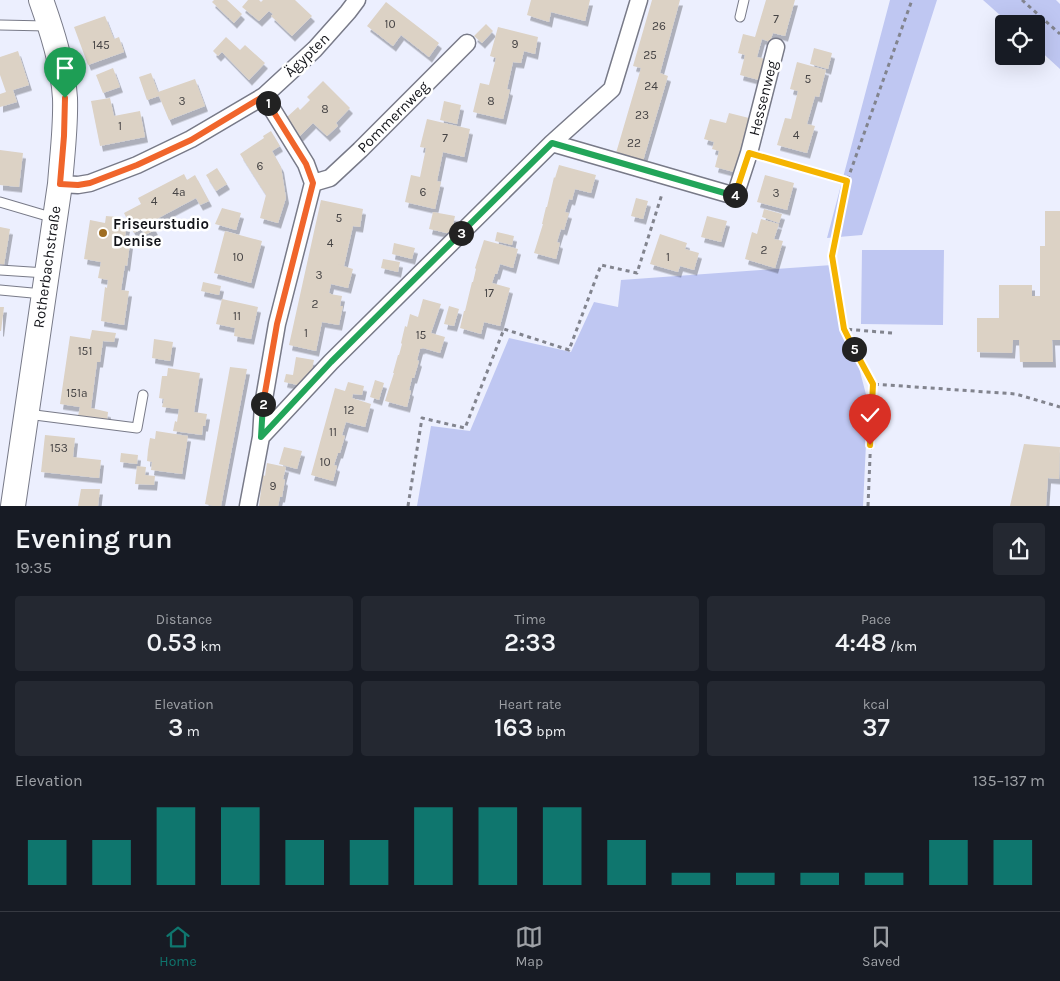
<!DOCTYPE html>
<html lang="en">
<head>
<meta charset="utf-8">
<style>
  :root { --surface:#171b24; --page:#242831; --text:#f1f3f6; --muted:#9ea1a6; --line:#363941; --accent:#0f766e }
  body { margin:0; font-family:Karla,sans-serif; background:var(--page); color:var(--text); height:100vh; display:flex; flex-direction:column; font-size:19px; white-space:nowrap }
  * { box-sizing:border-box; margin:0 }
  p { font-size:16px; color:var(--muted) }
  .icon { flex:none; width:28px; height:28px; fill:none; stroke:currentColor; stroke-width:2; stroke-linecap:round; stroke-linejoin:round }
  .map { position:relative; height:506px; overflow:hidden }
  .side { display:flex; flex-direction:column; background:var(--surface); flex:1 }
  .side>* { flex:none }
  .tools { position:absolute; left:995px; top:15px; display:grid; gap:10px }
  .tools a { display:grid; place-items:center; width:50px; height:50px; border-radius:5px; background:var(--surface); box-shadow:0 5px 20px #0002; font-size:25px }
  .pin { position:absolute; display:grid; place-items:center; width:42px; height:42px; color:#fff; margin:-51px -21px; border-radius:50% 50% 50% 0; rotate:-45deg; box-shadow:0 0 5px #0007 }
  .pin .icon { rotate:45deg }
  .km { position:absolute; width:25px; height:25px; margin:-12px; border-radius:50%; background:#222; color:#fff; font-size:14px; line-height:25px; text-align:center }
  .round { display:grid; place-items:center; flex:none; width:52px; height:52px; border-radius:5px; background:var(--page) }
  .overview { display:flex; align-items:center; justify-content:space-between; height:85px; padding:0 15px }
  h1 { font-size:28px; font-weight:600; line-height:38px }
  .stats { display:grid; grid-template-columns:repeat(3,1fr); gap:8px; height:85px; padding:5px 15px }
  .stats div { display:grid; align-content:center; border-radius:5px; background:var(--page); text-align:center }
  .stats b { font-size:25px; font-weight:600 }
  .stats small { font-size:14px; font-weight:400 }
  .stats p { font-size:14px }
  .chart { height:140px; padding:10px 15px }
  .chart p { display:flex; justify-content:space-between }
  .chart svg { width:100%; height:90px; margin-top:5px; stroke:var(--accent); stroke-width:6 }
  .tabs { display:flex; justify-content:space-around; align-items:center; height:70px; border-top:1px solid var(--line); background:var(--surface); font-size:14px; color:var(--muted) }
  .tabs a { display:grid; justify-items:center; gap:2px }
  .tabs .active { color:var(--accent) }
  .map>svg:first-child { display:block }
</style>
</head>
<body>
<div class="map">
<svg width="1060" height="506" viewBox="0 0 1060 506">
  <defs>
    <filter id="shadow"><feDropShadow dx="3" dy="5.5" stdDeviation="0" flood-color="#0004"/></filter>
  </defs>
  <rect width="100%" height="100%" fill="#eceffe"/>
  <!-- green -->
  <path fill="#bfc7f2" d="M890,0H937L862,235L827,238Z
    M983,0H1056L1060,4V69L1036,47V24H1010Z
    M862,250H944L943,325L861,324Z
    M832,265L868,402L863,506H417L431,426L470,431L509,338L571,352L594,302L618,307L621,280Z"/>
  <!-- building -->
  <path fill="#dcd2c5" filter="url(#shadow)" d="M214,0H227L242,14L234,23L212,2Z
    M248,0H259L261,2L263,0H295L312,16L292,36L271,16L273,14L269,11L259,21L242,7Z
    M531,0H590L585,21L551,12L549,22L527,15Z
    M652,0H680L660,73L668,76L643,161L616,153L641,68L633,66Z
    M766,0H795L785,36L773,33L770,42L762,39L757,57L765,59L759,80L740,75L745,55L738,53L743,34L755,37Z
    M386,2L439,43L429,57L401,35L393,46L367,26Z
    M105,16L114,39L119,37L124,52L88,65L74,27Z
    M486,24L493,31L482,43L474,36Z
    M498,27L538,37L535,54L524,51L521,63L513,62L507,89L510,90L503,119L473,112L480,83L489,85L496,58L490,56Z
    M226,37L240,50L245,45L265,63L249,80L222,52L218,56L213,51Z
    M814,48L832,53L828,69L810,64Z
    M18,51L29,85L13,90L17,102L0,107V94L6,92L0,75V57Z
    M797,62L826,70L819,97L815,96L807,124L815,126L807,153L777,145L785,118L791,119L798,91L790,89Z
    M113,68L120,87L103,93L96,75Z
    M151,73L158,92L195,79L205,106L169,120L159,96L147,100L139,77Z
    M323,81L350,108L336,123L338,126L327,136L313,123L299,137L287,117L298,107L300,110L310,100L307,97Z
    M110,98L114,116L140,111L145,137L100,146L91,101Z
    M444,101L461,105L457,124L440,120Z
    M729,113L749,118L734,172L715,167L719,151L712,149L714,142L704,139L710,119L726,123Z
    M427,119L470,129L464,157L443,152L437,181L441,182L435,209L405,202L411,175L420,177L426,148L420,147Z
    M271,131L280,146L272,151L281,167L286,198L278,223L260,218L266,195L240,154L264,138L263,136Z
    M0,150L23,153L19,187L0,185Z
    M559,165L596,175L591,193L575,189L572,200L569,199L565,212L569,213L564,230L561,229L557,242L560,243L556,259L534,253L543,224H542L546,207H547L554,177L555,178Z
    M217,168L227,184L216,191L206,175Z
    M184,174L187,180L195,175L209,201L200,205L196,198L151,222L155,230L145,235L142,229L134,233L124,213L141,204L138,198Z
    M765,175L794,183L787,210L757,202Z
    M636,198L648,201L643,219L631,216Z
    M321,200L363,209L360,227L353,226L344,266L337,264L353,269L348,288L331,284L329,293H331L330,294L342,296L340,306H343L339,325L322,322L316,351L289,345Z
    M222,208L241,213L236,230L215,224Z
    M764,209L782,214L779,223L762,217Z
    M1045,211H1060V340H1052L1053,362H1020L1019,340H1013L1012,353L977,352V318H999V285H1032V296H1040V246H1045Z
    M433,212L455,216L451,234L429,229Z
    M106,216L118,217L117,224L127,226L124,242L130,243L127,266L125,265L121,290L129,291L124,325L101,321L105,287L107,288L108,280L98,278L101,262L84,259L90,220L105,223Z
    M707,216L727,221L721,242L701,237Z
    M761,219L779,224L774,239L783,241L775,268L745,259L752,232L757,234Z
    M0,227L10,229L4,265L0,264Z
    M225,231L262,241L251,283L214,273Z
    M497,232L514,236L512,245L495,241Z
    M660,234L687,243L685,249L699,253L694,270L680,266L678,272L650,264Z
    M484,240L518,249L513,268L500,264L497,274H495L492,283L510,288L500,326L484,322L481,334L460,328L464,311H465L472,282H473L476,269L475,268Z
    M394,243L415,248L412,259L392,254Z
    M383,259L400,262L398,272L381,268Z
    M203,282L221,286L219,295L201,291Z
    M222,299L258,307L251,339L234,336L235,328L216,324Z
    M423,299L441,304L431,333L445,337L440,353L423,348L420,349L417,360L419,361L414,378H412L409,390L411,391L407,407L385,401L394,373H393L398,355H399L402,344L401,343L405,326L407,327L410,314L418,317Z
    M449,306L459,309L454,326L444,324Z
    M0,307H4L1,331H0Z
    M92,330L116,333L114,342L103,341L100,362H97L91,408L108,412L107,421L78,416L80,407L60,404L70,336L90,339Z
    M154,339L173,342L170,361L152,358Z
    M296,357L314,360L310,379L303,378L302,386L284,382L286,374L293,375Z
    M230,367L247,369L221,506H213L205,504Z
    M168,368L200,373L194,412L207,414L205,426H203L202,435L173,431L175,421L177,422L179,409L162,407L164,399L159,398L162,376H167Z
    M375,380L384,383L379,400L370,397Z
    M348,382L364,386L362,395L353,394L352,398L371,404L365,427L346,422L342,435L345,436L340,453H338L334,465L337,466L333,481L311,475L335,388L345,391Z
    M156,431L188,436L182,474L151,470L152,462L147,461L148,450L150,438L155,439Z
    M45,435L75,438L73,457L101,460L99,478L41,472Z
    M1024,444L1060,447L1059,479L1048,478L1046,506H1010Z
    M284,447L302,451L297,469L279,464Z
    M121,453L138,455L137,464L120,462Z
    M267,463L286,467L283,479L285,480L282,497H280L278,506H259L263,475L265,476Z
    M137,466L146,467L145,475L155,476L154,485L135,484Z
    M81,489H100L98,506H78Z"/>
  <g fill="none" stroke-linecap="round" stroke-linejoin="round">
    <defs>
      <path id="lane" d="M740,17L744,0
        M0,25L47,26
        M0,202L54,218
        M0,270L46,273
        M0,290L43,294
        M27,414L137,428L143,395"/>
      <path id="street" d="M552,143L735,196L749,153L776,47
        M313,183L330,178L360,150L467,43
        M60,184L78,185L90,183L137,165L191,139L264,96L315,49L348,12L357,0
        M261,437L331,362L552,143L612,89L639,0
        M248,506L261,437L263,405L277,324L313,183L306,164L264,96"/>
      <path id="secondary" d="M13,506L60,184C62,156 66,127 65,98C63,65 52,31 41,0"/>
    </defs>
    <!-- lane casing -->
    <use href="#lane" stroke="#787a88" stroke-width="11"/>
    <!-- street casing -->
    <use href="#street" stroke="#787a88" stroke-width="19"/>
    <!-- secondary casing -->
    <use href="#secondary" stroke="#787a88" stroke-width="26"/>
    <!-- path -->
    <path stroke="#82848e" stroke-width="3" stroke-dasharray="4 4" stroke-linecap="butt" d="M1022,0L1060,34
      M766,158L847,181
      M844,329L873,384L1016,394L1060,407
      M892,333L844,329L832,256L847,181L912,0
      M408,506L422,418L465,428L504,329L569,350L601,265L637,273L662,194
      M868,506L873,384"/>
    <!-- lane -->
    <use href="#lane" stroke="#fff" stroke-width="9"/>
    <!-- street -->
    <use href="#street" stroke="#fff" stroke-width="16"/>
    <!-- secondary -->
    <use href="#secondary" stroke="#fff" stroke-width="24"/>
  </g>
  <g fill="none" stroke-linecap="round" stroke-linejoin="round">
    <defs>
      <path id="split-1" d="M65,98L64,136L60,184L78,185L90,183L137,165L191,140L264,96L268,103"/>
      <path id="split-2" d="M263,404L277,324L313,183L306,164L268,103"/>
      <path id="split-3" d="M263,404L261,437L331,362L461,233"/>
      <path id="split-4" d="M461,233L552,143L735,196V195"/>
      <path id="split-5" d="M735,195L749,153L847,181L832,256L844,329L854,349"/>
      <path id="split-6" d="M854,349L873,384L870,445"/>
    </defs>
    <!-- split-1 casing -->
    <use href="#split-1" stroke="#fff" stroke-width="10"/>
    <!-- split-2 casing -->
    <use href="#split-2" stroke="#fff" stroke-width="10"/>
    <!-- split-3 casing -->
    <use href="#split-3" stroke="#fff" stroke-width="10"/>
    <!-- split-4 casing -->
    <use href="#split-4" stroke="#fff" stroke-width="10"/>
    <!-- split-5 casing -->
    <use href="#split-5" stroke="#fff" stroke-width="10"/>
    <!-- split-6 casing -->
    <use href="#split-6" stroke="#fff" stroke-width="10"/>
    <!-- split-1 -->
    <use href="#split-1" stroke="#f0652b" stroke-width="6"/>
    <!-- split-2 -->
    <use href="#split-2" stroke="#f0652b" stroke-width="6"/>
    <!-- split-3 -->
    <use href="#split-3" stroke="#22a559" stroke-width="6"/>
    <!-- split-4 -->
    <use href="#split-4" stroke="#22a559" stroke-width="6"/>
    <!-- split-5 -->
    <use href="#split-5" stroke="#f5b400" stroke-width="6"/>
    <!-- split-6 -->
    <use href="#split-6" stroke="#f5b400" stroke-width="6"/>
  </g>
  <!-- markers -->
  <circle fill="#9f6d22" stroke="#fff" stroke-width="2" cx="103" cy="233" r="5"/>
  <g text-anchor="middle" stroke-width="5" stroke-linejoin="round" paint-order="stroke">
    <!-- number labels -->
    <g font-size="12" fill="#464445">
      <text x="776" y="23">7</text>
      <text x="390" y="28">10</text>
      <text x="659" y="30">26</text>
      <text x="515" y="48">9</text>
      <text x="101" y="49">145</text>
      <text x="650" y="59">25</text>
      <text x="808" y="83">5</text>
      <text x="651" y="90">24</text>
      <text x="182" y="105">3</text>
      <text x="491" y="105">8</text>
      <text x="325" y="113">8</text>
      <text x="642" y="119">23</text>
      <text x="120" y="130">1</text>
      <text x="796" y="139">4</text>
      <text x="445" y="142">7</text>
      <text x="634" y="147">22</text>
      <text x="260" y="170">6</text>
      <text x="179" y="196">4a</text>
      <text x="423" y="196">6</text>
      <text x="776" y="197">3</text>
      <text x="154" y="205">4</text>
      <text x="339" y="222">5</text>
      <text x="330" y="247">4</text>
      <text x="764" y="254">2</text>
      <text x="238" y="261">10</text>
      <text x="668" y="261">1</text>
      <text x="319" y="279">3</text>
      <text x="489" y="297">17</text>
      <text x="315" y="308">2</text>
      <text x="237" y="320">11</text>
      <text x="306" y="337">1</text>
      <text x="421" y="339">15</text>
      <text x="85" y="355">151</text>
      <text x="77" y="397">151a</text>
      <text x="349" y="414">12</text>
      <text x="333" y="436">11</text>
      <text x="59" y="452">153</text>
      <text x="325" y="466">10</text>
      <text x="273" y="490">9</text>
    </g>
    <!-- street labels -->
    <g font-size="15" fill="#14151a" stroke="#fff">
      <text transform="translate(307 55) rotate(-44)" y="5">Ägypten</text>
      <text transform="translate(763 98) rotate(-76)" y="5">Hessenweg</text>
      <text transform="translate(393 117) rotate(-45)" y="5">Pommernweg</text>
      <text transform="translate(47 267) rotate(-82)" y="5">Rotherbachstraße</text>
    </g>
    <!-- poi labels -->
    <g font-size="15" font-weight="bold" fill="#14151a" stroke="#fff" text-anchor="start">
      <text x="113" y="229">Friseurstudio<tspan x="113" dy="17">Denise</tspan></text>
    </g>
  </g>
</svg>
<div class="tools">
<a><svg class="icon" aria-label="locate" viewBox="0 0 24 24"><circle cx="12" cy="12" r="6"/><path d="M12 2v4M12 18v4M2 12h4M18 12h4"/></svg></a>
</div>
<div class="pin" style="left:65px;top:98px;background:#1e9e55"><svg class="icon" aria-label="arrive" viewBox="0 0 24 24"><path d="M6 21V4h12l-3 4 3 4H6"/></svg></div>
<div class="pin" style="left:870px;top:445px;background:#d93025"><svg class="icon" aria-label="check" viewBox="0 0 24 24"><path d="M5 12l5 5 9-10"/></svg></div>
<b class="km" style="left:268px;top:103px">1</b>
<b class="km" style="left:263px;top:404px">2</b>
<b class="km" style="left:461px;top:233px">3</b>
<b class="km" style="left:735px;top:195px">4</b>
<b class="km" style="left:854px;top:349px">5</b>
</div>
<section class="side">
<div class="overview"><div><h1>Evening run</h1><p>19:35</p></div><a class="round"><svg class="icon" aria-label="share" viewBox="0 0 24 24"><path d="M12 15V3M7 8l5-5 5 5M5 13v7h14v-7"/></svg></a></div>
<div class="stats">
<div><p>Distance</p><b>0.53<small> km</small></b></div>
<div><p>Time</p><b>2:33</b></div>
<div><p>Pace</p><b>4:48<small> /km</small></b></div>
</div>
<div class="stats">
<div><p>Elevation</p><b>3<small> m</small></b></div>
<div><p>Heart rate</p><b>163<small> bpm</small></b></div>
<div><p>kcal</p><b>37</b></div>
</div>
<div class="chart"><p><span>Elevation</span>135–137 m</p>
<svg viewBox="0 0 160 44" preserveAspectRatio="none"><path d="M5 44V22M15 44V22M25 44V6M35 44V6M45 44V22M55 44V22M65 44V6M75 44V6M85 44V6M95 44V22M105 44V38M115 44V38M125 44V38M135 44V38M145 44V22M155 44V22"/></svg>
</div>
</section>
<nav class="tabs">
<a class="active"><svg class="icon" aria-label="home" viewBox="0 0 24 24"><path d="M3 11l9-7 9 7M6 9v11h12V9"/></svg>Home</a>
<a><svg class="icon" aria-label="map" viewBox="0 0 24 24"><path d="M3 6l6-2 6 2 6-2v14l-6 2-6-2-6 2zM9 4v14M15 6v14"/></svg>Map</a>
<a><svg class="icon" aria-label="saved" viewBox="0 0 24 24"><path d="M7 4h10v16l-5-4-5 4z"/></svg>Saved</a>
</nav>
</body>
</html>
